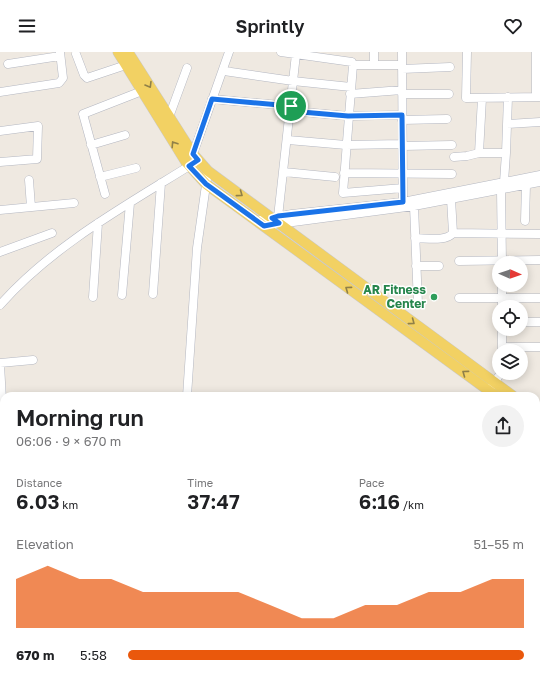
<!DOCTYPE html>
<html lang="en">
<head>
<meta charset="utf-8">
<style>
  :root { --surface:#fff; --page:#f2f2f2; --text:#202124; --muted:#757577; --accent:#ea580c }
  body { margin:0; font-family:"Golos Text",sans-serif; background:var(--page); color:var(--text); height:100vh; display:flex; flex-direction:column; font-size:15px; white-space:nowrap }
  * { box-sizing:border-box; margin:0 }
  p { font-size:13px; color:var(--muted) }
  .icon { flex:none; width:22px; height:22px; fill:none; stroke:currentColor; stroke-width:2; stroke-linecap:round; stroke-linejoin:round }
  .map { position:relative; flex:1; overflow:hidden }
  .side { position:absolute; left:0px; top:340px; width:540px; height:286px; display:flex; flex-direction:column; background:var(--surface); border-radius:12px 12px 0 0; box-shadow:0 2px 10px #0003 }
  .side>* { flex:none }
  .needle { width:26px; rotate:92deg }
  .controls { position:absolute; left:492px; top:204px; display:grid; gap:8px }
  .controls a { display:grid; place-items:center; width:36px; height:36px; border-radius:50%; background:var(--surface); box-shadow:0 2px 10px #0003; font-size:20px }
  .pin { position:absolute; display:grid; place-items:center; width:34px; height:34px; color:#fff; margin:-17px; border:2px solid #fff; border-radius:50%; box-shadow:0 1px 4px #0007 }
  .round { display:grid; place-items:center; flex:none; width:42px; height:42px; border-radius:21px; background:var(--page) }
  .overview { display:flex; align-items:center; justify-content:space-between; height:68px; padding:0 16px }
  h1 { font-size:22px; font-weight:600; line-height:30px }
  .figures { display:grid; grid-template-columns:repeat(3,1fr); gap:6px; height:68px; padding:4px 16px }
  .figures div { display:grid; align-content:center }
  .figures b { font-size:20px; font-weight:600 }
  .figures small { font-size:11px; font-weight:400 }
  .figures p { font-size:11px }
  .chart { height:112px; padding:8px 16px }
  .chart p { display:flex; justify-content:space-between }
  .chart svg { width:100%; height:72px; margin-top:4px; fill:var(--accent); opacity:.7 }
  ul { padding:0 16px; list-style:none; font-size:13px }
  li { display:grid; grid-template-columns:64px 48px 1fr; align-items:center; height:30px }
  li i { height:10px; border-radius:5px; background:var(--accent) }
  header { display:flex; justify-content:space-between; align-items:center; height:52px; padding:0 16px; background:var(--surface); font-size:18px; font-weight:600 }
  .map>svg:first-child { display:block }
</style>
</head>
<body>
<header><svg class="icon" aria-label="menu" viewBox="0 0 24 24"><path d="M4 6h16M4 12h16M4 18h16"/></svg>Sprintly<svg class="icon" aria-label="heart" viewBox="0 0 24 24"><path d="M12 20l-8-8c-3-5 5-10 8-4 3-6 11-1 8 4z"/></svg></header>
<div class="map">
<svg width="540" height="626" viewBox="0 0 540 626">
  <rect width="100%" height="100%" fill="#efe9e1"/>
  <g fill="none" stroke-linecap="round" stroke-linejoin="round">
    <defs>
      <path id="minor" d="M281,0L352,10L353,13L343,141L403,136
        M374,0V13
        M402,0L403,150
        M467,0L466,46L540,45
        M536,0V44
        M76,2L84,23L87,26L126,13
        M8,12L60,4
        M353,13H402
        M402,17L450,15
        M224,19L293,29L351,35
        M0,40L59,31L63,26L60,0
        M350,42L402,38
        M402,42H449
        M482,46L479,101H506L504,130
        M212,47L291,54
        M291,59L348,64L402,63
        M169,65L187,16
        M402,68L447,67
        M507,72L540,70
        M0,79L38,74L37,107L0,110
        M288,88L346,93L402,92
        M91,93L125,83
        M403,94L452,93
        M506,101L508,45
        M193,102L229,0
        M454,105L467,104L479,101
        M284,120L335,125
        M344,121L452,122
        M100,125L136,116
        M29,128L31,155
        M501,138L502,211
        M105,142L83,62L142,39
        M451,147L453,181L540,182
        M414,154L418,252
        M0,158L74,151
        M278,165L296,2
        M256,169L292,162L403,150L540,123
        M525,169L526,133
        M263,174L414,154L540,130
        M415,186C426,186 446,190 453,181
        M0,200L52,181
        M459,209L540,208
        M416,214H439
        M153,242L161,131
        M122,243L130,151
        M93,245L98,171
        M459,246H540
        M0,253C53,193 127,153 194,111
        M502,255V233
        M521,270H540
        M502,277V298
        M502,295H540
        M0,311L33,308
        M0,313L4,382
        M491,335L501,321
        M187,344L197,196L208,119
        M0,409H4
        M0,434L4,432
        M0,464L4,463
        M0,488H4
        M36,625L40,626
        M78,626L79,622
        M114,626L115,622
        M162,626L163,622"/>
      <path id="major" d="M118,0L186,110L206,132L496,344
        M128,0L193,102L208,119L513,344
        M536,360L540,363
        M536,372L540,375"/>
    </defs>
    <!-- minor casing -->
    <use href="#minor" stroke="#b4b7c1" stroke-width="9"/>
    <!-- major casing -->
    <use href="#major" stroke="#c9c9c9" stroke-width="11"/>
    <!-- minor -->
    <use href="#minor" stroke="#fff" stroke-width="8"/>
    <!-- major -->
    <use href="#major" stroke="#f2d163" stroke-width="10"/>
  </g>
  <!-- one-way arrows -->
  <defs><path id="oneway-chevron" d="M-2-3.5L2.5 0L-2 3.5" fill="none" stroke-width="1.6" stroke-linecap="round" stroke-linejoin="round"/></defs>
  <g stroke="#908048">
    <use href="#oneway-chevron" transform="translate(149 33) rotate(59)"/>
    <use href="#oneway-chevron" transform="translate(174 92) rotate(-123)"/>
    <use href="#oneway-chevron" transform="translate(240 142) rotate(36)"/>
    <use href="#oneway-chevron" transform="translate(348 237) rotate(-144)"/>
    <use href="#oneway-chevron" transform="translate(412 270) rotate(37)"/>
    <use href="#oneway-chevron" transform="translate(465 321) rotate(-144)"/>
  </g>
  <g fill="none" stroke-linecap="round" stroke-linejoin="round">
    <defs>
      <path id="route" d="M212,47L291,54L290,59L348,64L402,63L403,150L278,164L272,166L279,171L264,174L206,132L189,114L198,108L193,102Z"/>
    </defs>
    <!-- route casing -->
    <use href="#route" stroke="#fff" stroke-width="8"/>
    <!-- route -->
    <use href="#route" stroke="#1a73e8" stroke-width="5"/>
  </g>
  <!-- markers -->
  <circle fill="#2e9e5b" stroke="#fff" stroke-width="1.5" cx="434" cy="245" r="4"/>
  <g text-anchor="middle" stroke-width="3" stroke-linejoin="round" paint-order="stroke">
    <!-- leisure labels -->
    <g font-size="12" font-weight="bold" fill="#27864d" stroke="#fff" text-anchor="end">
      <text x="426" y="242">AR Fitness<tspan x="426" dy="14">Center</tspan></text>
    </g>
  </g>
</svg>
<div class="controls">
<a><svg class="needle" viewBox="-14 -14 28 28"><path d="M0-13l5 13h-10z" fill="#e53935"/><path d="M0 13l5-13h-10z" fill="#757577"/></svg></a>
<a><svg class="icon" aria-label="locate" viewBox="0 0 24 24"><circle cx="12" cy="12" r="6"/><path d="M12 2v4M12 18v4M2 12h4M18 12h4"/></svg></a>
<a><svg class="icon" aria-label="layers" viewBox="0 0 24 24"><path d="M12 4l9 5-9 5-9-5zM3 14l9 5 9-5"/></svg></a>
</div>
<div class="pin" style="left:291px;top:54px;background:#1e9e55"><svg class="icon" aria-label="arrive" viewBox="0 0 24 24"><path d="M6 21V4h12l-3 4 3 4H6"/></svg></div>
<section class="side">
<div class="overview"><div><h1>Morning run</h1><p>06:06 · 9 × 670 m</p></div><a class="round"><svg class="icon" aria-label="share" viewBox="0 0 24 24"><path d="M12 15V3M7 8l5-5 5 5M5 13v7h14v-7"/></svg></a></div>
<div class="figures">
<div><p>Distance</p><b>6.03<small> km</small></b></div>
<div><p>Time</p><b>37:47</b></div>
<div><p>Pace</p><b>6:16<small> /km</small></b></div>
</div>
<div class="chart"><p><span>Elevation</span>51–55 m</p>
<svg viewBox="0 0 160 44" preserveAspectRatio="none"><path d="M0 44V14L10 6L20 14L30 14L40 22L50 22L60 22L70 22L80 30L90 38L100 38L110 30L120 30L130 22L140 22L150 14L160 14V44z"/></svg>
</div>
<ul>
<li><b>670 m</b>5:58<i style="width:100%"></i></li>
</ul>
</section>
</div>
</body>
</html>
